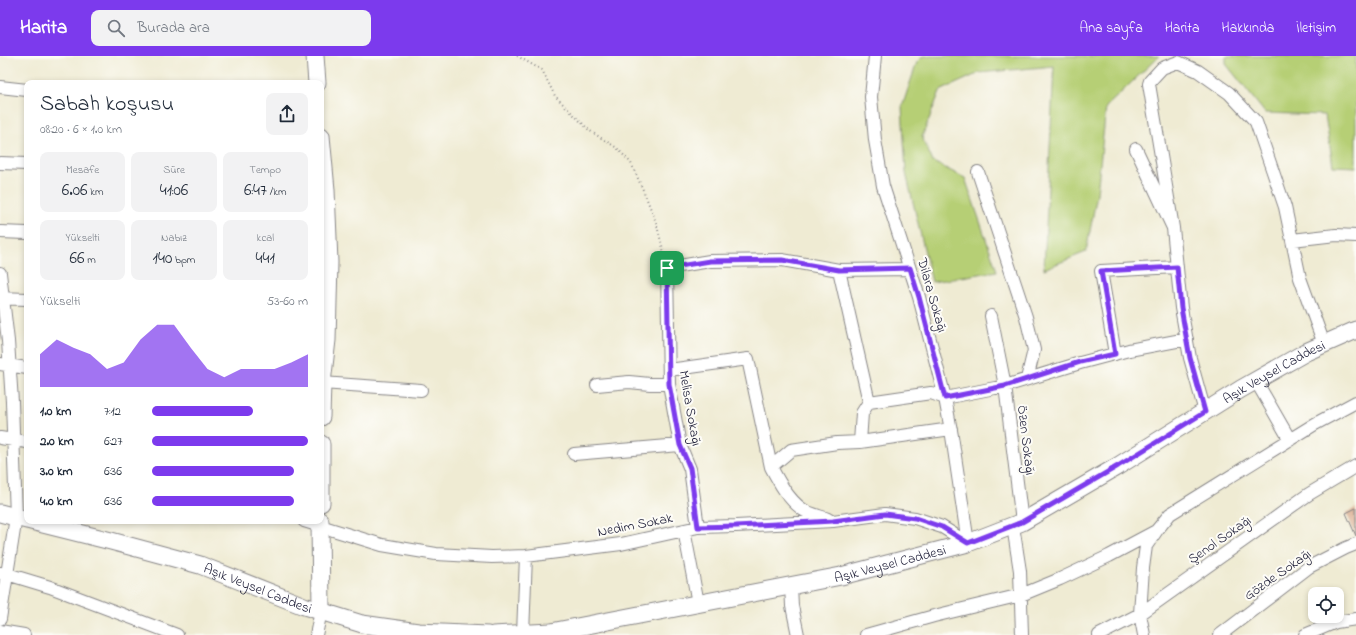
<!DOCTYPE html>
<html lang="tr">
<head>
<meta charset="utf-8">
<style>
  :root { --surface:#fff; --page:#f2f2f3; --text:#1f2937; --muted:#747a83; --accent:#7c3aed }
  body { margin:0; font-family:"Indie Flower",sans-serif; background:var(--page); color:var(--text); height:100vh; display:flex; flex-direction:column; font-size:15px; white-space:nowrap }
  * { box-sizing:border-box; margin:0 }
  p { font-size:13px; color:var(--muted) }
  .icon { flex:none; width:22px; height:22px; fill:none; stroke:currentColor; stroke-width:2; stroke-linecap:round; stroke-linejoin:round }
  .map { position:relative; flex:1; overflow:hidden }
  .sheet { position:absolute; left:24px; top:24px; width:300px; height:444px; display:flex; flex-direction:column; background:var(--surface); border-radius:8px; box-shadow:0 2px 6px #0003 }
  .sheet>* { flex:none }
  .buttons { position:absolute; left:1308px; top:531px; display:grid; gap:8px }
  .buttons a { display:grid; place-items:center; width:36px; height:36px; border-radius:8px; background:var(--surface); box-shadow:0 2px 6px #0003; font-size:20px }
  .pin { position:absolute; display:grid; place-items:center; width:34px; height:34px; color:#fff; margin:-17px; border-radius:8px; box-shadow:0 2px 6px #0006 }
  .round { display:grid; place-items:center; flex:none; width:42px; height:42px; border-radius:8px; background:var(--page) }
  .overview { display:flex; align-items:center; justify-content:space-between; height:68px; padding:0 16px }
  h1 { font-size:22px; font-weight:600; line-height:30px }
  .figures { display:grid; grid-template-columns:repeat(3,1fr); gap:6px; height:68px; padding:4px 16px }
  .figures div { display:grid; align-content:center; border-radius:8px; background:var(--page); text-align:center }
  .figures b { font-size:17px; font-weight:600 }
  .figures small { font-size:11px; font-weight:400 }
  .figures p { font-size:11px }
  .chart { height:112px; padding:8px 16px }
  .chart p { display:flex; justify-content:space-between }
  .chart svg { width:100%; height:72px; margin-top:4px; fill:var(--accent); opacity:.7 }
  ul { padding:0 16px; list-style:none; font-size:13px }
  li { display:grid; grid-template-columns:64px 48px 1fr; align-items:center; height:30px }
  li i { height:10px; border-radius:5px; background:var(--accent) }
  header { display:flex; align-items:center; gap:24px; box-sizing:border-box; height:56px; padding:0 20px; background:var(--accent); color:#fff }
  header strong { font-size:19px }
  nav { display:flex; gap:22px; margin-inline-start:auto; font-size:14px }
  .search { width:280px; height:36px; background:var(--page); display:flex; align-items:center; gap:10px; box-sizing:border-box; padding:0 14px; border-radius:8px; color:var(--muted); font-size:15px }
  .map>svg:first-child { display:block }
</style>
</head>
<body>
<header>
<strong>Harita</strong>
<div class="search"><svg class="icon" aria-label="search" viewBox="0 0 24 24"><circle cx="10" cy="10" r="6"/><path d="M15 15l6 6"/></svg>Burada ara</div>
<nav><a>Ana sayfa</a><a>Harita</a><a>Hakkında</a><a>İletişim</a></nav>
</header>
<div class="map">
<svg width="1356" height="579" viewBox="0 0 1356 579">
  <rect width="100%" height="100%" fill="#fdfcf7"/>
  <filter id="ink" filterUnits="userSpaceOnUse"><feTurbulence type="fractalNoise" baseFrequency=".025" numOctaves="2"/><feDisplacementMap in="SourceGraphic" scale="8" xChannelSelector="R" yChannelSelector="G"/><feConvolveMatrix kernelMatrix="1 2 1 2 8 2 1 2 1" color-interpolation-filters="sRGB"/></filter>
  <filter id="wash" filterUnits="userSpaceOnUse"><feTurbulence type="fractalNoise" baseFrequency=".012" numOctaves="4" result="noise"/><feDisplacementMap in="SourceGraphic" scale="16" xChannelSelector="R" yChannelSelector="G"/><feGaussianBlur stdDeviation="0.9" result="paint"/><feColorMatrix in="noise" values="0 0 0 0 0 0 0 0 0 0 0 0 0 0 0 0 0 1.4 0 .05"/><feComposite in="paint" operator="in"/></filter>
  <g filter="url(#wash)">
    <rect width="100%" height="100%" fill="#efebd3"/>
    <!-- green -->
    <path fill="#b6cf74" stroke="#6c7858" d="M923,0H1159L1106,51L1097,138L1086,196L1044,213L1054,10L979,17L940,35L922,81L933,106L965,122L997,215L932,226L906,117L902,51L917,6Z
      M1226,0H1356V111L1333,110L1325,59L1265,57L1226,8Z"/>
    <g id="blocks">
      <!-- building -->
      <path fill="#d9ae91" d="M1356,452V480L1346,457Z"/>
    </g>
  </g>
  <g filter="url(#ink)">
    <use href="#blocks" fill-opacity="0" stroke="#888687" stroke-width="1"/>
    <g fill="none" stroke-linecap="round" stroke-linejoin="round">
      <defs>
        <path id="street" d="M875,0L871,41L875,84L883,130L919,241L945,342L952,380L968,487
          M0,31L27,34
          M1136,93L1173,172L1181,252L1190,302L1205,356
          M0,107L27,108
          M978,116L1026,261L1034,294L1027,323
          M1173,172L1149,28L1150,25L1162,12L1178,6L1198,15L1229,37L1256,66L1285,151L1300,222L1324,288
          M0,176L27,177
          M1292,184L1336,179L1356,180
          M839,214L869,346L862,357L860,386
          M0,217L8,285L12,346L16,461L0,563
          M0,242L27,243
          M991,260L1005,330L1022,466
          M1115,298L1101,215L1177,211
          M0,308L27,312
          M669,314L748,303L771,411C779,426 788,443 802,453C809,458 820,460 828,463
          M1256,325L1290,384
          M322,327L421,334
          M597,329L629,326L650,328H669
          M869,346L931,337L945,342L1005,330L1080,307L1129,294L1187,283
          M0,382L27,386
          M574,398L680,389
          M771,411L791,394L837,387L860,386L951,373
          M304,465L382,489L436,498L492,501L526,500L621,488L698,471L736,470L833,465L885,458L915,462L942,471L968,487
          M1013,470L1020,515L1022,579
          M698,471L690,413L680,389L669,328L667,212L710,205L782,204L839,214L910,213
          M684,474L698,547
          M0,517L7,518L50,531L177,579
          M791,529L792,550L798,579
          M0,575L24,579
          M523,578L526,500
          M316,579L321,555
          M866,579L934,560L1021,539L1060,523L1109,500L1156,475
          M1099,579L1140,558L1309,438L1356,410
          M1144,579L1140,558L1143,512L1146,490L1157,474L1170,458L1315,368L1356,346
          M1220,579L1309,511L1346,492L1356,488
          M1305,579L1336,566L1356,563"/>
        <g id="secondary">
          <path d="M315,0L317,27"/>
          <path d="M321,80L326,134L329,206L327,284L322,327L321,361"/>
          <path d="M321,388V447"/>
          <path d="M0,457L27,464"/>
          <path id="s1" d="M31,465L111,485L200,509L304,550L362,568L418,576L488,579"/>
          <path d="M320,465L321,555"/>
          <path id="s2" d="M493,579L551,576L841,520L968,487L1022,466L1118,410L1241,333L1306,296L1356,274"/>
        </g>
      </defs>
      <!-- street casing -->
      <use href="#street" stroke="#888687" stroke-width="14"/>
      <!-- secondary casing -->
      <use href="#secondary" stroke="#888687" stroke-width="19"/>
      <!-- path -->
      <path stroke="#888687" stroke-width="2" stroke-dasharray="1 3" stroke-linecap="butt" d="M517,0L542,14L555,40L590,75L617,92L631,107L644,136L656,166L665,201"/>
      <!-- street -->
      <use href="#street" stroke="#fff" stroke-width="12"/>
      <!-- secondary -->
      <use href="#secondary" stroke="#fff" stroke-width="17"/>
    </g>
  </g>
  <g fill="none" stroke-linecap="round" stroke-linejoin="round" filter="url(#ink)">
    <defs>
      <path id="route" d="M782,204L839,214L910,212L919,241L945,342L1005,330L1080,306L1115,298L1101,215L1177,211L1181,252L1190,302L1205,356L1118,410L1022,466L968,487L942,471L915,462L885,458L833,465L736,470L698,471L690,412L680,389L669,328L667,212L710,205Z"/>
    </defs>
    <!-- route casing -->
    <use href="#route" stroke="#fff" stroke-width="8"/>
    <!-- route -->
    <use href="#route" stroke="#7c3aed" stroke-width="5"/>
  </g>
  <g text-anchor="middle" stroke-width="4" stroke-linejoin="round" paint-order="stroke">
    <!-- street labels -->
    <g font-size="14" fill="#22223b" stroke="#fdfcf7">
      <text transform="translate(933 239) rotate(74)" y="5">Dilara Sokağı</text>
      <text dy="5" stroke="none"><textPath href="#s2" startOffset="836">Aşık Veysel Caddesi</textPath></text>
      <text transform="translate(691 352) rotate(80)" y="5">Melisa Sokağı</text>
      <text transform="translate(1027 384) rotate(83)" y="5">Özen Sokağı</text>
      <text transform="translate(635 468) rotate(-11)" y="5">Nedim Sokak</text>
      <text transform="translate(1219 483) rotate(-35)" y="5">Şenol Sokağı</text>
      <text dy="5" stroke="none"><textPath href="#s2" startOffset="404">Aşık Veysel Caddesi</textPath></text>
      <text transform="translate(1277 518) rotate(-35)" y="5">Gözde Sokağı</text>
      <text dy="5" stroke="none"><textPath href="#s1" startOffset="237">Aşık Veysel Caddesi</textPath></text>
    </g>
  </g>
</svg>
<div class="buttons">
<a><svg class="icon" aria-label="locate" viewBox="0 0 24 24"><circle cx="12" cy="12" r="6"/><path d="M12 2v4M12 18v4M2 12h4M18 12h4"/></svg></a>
</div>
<div class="pin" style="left:667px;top:212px;background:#1e9e55"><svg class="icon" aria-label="arrive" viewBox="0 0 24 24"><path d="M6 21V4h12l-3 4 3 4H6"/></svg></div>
<section class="sheet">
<div class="overview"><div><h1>Sabah koşusu</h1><p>08:20 · 6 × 1.0 km</p></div><a class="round"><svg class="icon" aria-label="share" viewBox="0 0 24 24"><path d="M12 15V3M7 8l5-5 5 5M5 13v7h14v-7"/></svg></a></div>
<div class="figures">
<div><p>Mesafe</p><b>6.06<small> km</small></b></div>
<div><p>Süre</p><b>41:06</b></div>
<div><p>Tempo</p><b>6:47<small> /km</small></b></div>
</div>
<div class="figures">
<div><p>Yükselti</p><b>66<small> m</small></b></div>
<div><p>Nabız</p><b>140<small> bpm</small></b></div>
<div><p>kcal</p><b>441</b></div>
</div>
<div class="chart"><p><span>Yükselti</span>53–60 m</p>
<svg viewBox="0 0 160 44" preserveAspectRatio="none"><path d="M0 44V24L10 15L20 20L30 24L40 33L50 29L60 15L70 6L80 6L90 20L100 33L110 38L120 33L130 33L140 33L150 29L160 24V44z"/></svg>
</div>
<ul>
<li><b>1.0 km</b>7:12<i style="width:65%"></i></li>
<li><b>2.0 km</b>6:27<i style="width:100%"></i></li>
<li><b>3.0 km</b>6:36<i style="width:91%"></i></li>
<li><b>4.0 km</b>6:36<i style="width:91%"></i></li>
</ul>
</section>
</div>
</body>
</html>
